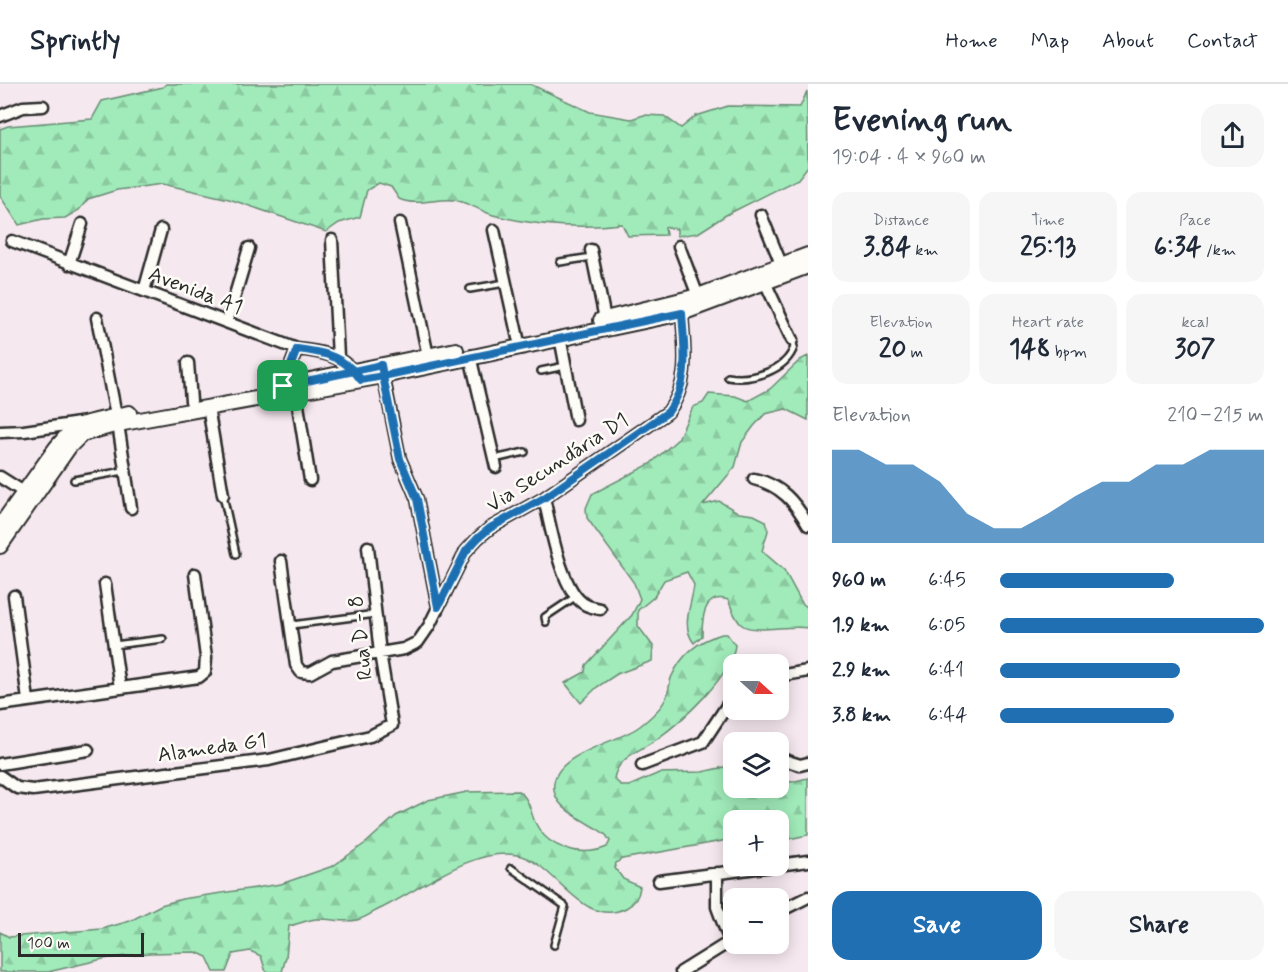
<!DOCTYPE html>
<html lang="en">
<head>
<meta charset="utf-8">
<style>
  :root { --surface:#fff; --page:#f6f6f7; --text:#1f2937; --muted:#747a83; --line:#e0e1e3; --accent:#1f6fb2 }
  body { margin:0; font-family:Mynerve,sans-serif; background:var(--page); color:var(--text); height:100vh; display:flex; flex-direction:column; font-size:22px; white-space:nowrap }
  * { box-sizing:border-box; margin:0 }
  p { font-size:20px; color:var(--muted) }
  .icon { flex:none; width:33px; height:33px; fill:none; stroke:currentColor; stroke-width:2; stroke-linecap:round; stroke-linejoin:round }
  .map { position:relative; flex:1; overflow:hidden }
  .panel { display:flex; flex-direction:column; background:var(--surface); width:480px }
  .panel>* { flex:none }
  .needle { width:39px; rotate:111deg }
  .tools { position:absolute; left:723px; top:570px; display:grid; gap:12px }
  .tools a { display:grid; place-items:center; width:66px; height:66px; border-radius:12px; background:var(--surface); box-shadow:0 3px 15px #0003; font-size:30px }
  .scale { position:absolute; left:18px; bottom:15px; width:126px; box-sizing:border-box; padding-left:6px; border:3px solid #2b2b2b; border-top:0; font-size:16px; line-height:21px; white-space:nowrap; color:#2b2b2b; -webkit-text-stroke:4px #fdfcf7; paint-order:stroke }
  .pin { position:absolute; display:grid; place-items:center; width:51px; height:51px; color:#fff; margin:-26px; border-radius:12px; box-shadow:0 3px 9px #0006 }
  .round { display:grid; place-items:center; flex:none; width:63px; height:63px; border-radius:18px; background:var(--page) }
  .summary { display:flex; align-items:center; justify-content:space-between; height:102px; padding:0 24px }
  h1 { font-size:33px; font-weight:700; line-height:45px }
  .metrics { display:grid; grid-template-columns:repeat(3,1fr); gap:9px; height:102px; padding:6px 24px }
  .metrics div { display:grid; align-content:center; border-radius:15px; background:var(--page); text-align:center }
  .metrics b { font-size:26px; font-weight:700 }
  .metrics small { font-size:16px; font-weight:400 }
  .metrics p { font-size:16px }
  .chart { height:168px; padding:12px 24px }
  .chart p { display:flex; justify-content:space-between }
  .chart svg { width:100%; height:108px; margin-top:6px; fill:var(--accent); opacity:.7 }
  .primary-button { display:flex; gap:12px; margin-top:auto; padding:12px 24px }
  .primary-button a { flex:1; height:69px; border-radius:18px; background:var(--accent); color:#fff; font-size:24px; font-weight:700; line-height:69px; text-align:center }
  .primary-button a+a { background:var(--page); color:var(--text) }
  ul { padding:0 24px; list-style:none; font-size:20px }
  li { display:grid; grid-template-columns:96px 72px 1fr; align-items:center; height:45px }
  li i { height:15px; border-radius:8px; background:var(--accent) }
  header { display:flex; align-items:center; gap:36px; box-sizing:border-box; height:84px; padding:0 30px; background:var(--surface); border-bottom:2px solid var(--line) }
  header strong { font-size:28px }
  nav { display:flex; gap:33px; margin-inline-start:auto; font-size:21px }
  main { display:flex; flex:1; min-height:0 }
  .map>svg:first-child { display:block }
</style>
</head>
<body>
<header>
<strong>Sprintly</strong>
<nav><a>Home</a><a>Map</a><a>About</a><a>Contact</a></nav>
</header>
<main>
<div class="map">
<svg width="808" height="888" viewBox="0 0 808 888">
  <defs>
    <pattern id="forest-firs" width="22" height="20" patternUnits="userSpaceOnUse" patternTransform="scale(1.5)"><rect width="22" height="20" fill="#a1ebba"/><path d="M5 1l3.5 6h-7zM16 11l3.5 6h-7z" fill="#8bcaa0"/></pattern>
  </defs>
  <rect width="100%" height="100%" fill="#f6e8ef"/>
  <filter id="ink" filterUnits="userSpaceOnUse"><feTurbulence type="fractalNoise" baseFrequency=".0167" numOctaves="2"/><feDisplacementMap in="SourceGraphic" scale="12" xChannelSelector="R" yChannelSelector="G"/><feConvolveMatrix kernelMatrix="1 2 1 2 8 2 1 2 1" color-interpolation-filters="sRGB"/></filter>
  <g filter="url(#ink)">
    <!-- forest -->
    <path fill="url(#forest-firs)" stroke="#668b72" stroke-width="1.5" d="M166,0H530L590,28L631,35L644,31L664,32L681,44L696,32L728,22L800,23L807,7L808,82L798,95L726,131L698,149L677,152V145L665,143L666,151L628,152L622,140C577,145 537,142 493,131C480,127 468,118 454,116C435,114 418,123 399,115L391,103L379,99L367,106L360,133L339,139L326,148L229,115L163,100L117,106L88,115L79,126L65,134L43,135L19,141L0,112V45L8,42L92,35L102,17L163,3Z
      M808,272V336L786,325L765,330L754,342L742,358L735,383L703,421L719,417L739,429L754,431L766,437L768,447L762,467L784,486L802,519L808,524V544C791,540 753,550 742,541C735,536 732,524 728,516C703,508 702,536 702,552L694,559C680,541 692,521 694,501L687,488L664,496L654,513L638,526V542L653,562L652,577L617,590L597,603L581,619L565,599L585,588L586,581L632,531L640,515L634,499L587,434L586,424L592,410L650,380L678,355L693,323L703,319L709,310L735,312L748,317L770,305L800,276Z
      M722,550H727L735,561C732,592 682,637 657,655C642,666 617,673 614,695L622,702H629L659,689L702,688L733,681L734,704H778L780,682L785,686L786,696L791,698L808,694V751L779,757L778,736H734L733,755L622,775L616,779L615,784L623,795L640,803C639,812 634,820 626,824C581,846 556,778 517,771C472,763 420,806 382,824C374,827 366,834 357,836C344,839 329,834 316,835C307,836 298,840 289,842L286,873L282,888H266L261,872L250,867L233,870L226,888H214L207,873L196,868L149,869L103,875L48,888H0V848L9,853L102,845L130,837L161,821L182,815L281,800L333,782L367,758L396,732L428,716L467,708L518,707C530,714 530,729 536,740C549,766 583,773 607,763L610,757L606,751C589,737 550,726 554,699C558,668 618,659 640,642C649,635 660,626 665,616C669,609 669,601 671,594C681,571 699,556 722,550Z"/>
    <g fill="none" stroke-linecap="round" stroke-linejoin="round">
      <defs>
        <path id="lane" d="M560,178L592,173
          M470,205L505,199
          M541,287L565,282
          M728,293C751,297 786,287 794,263L792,256
          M494,375L525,368
          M74,396L124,387
          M223,411L236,470
          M546,538L545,533L575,513
          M292,541L376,530
          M114,561L163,555
          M511,784L565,822L554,861"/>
        <path id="street" d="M0,32L23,23L43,22
          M761,131L782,182
          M400,139L428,272
          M494,146L518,254
          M332,156L338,273
          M12,157L297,265C322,268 339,270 356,290
          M679,162L698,212
          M591,166L605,235
          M69,180L82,140
          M765,198L792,256
          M144,207L161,146
          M97,234L116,331
          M227,238L249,164
          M560,253L576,336
          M470,272L496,383
          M188,279L191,317
          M382,285L400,375L417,415L438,523
          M283,302L297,265
          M296,309L310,396
          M208,323L223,411
          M118,340L131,424
          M0,348L24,347L80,339
          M0,393L30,412
          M754,395C781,401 795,418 808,441
          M544,414C550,439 561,509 586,521C590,523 595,524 600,525
          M281,477L296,581L301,588L310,589L332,577L404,565L418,558L429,542L466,467L478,454L490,444L544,414L668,328C691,298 684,264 682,229
          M105,500L120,604
          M14,512L28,616
          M778,592L808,587
          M0,621L199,593L205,588L206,573L195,490
          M778,674L800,681L808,679
          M0,680L88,666
          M642,681L703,658L734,611
          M0,692L17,704L33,706L269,676L370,652L392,641L380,569L368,463
          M778,781L808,777
          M717,789V823L730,858
          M659,797L773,782
          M778,828L808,813
          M681,888L734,855"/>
        <path id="secondary" d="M601,236L698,212L808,171
          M310,296L456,266
          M0,442L56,364L75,342L129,329
          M0,462L69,363L82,350L118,340L383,292L682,229L808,182"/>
      </defs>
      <!-- lane casing -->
      <use href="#lane" stroke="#2b2b2b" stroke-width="10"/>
      <!-- street casing -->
      <use href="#street" stroke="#2b2b2b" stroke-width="15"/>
      <!-- secondary casing -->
      <use href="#secondary" stroke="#2b2b2b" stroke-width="18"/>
      <!-- lane -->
      <use href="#lane" stroke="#fdfcf7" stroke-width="5"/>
      <!-- street -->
      <use href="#street" stroke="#fdfcf7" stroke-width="10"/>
      <!-- secondary -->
      <use href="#secondary" stroke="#fdfcf7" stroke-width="14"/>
    </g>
  </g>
  <g fill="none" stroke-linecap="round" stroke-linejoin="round" filter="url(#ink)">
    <defs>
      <path id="route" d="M283,302L354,287L361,296L383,292L400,375L417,415L438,523L466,467L478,454L490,444L544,414L668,328C691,298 684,264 682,229L383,292L381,281L354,287C336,270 320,268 297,265L283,302"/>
    </defs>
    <!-- route casing -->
    <use href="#route" stroke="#fff" stroke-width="12"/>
    <!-- route -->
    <use href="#route" stroke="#1f6fb2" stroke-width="8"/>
  </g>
  <g text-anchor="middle" stroke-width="5" stroke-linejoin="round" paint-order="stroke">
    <!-- street labels -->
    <g font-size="21" fill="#2b2b2b" stroke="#fdfcf7">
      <text transform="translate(196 206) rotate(21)" y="7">Avenida A1</text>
      <text transform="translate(557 378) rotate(-33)" y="7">Via Secundária D1</text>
      <text transform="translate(360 554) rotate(-97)" y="7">Rua D - 8</text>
      <text transform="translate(212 663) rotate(-8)" y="7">Alameda G1</text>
    </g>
  </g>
</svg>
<div class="tools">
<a><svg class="needle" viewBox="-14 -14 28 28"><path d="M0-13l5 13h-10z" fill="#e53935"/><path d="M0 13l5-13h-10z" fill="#747a83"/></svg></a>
<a><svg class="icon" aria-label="layers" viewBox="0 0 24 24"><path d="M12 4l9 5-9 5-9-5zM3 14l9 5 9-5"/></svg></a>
<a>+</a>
<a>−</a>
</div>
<div class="scale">100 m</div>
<div class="pin" style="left:283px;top:302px;background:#1e9e55"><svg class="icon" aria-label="arrive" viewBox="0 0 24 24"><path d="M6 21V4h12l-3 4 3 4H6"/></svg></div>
</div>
<section class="panel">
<div class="summary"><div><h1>Evening run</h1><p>19:04 · 4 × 960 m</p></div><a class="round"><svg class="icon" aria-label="share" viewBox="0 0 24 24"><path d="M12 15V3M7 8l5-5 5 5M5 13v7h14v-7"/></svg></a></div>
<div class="metrics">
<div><p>Distance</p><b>3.84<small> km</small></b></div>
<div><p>Time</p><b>25:13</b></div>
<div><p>Pace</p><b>6:34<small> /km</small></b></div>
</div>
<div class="metrics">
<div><p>Elevation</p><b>20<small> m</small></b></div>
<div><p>Heart rate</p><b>148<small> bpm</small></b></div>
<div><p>kcal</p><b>307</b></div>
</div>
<div class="chart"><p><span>Elevation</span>210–215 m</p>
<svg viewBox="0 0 160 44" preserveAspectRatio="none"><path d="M0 44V6L10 6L20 12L30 12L40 19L50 32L60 38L70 38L80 32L90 25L100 19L110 19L120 12L130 12L140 6L150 6L160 6V44z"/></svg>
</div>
<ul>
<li><b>960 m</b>6:45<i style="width:66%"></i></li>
<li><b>1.9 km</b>6:05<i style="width:100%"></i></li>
<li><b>2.9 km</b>6:41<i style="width:68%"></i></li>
<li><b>3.8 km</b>6:44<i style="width:66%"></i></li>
</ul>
<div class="primary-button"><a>Save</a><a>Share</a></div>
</section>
</main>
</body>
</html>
